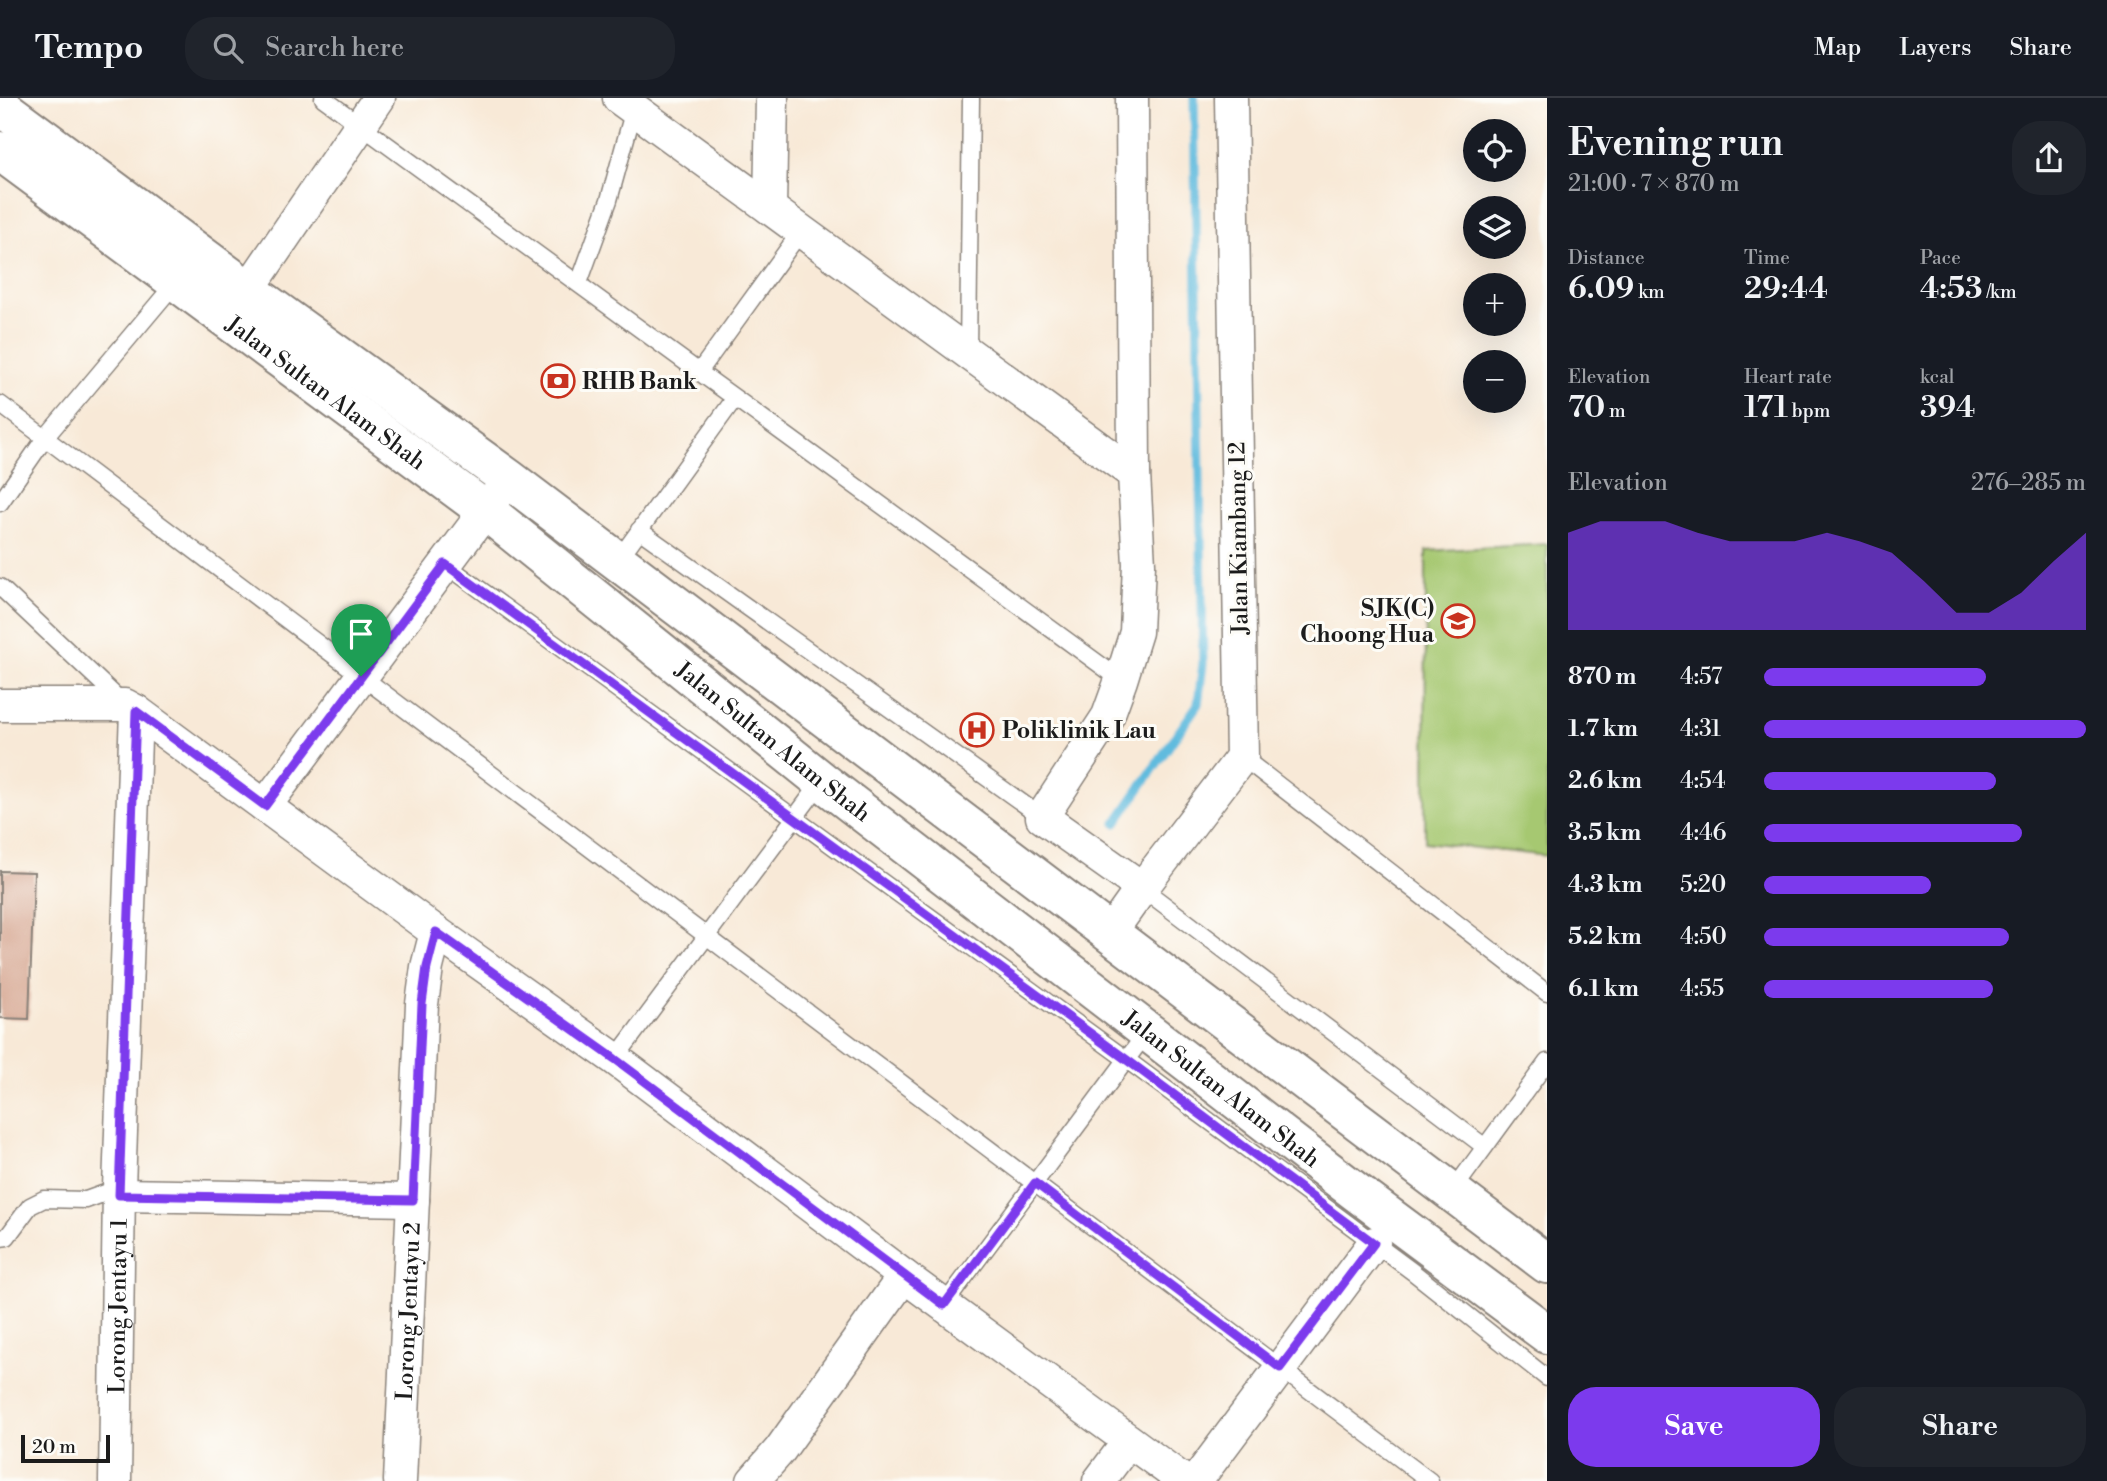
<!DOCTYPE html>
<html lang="en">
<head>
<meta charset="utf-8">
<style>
  :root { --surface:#171b24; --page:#20242c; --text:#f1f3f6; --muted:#9ea1a6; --line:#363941; --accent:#7c3aed }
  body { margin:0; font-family:"Libre Bodoni",serif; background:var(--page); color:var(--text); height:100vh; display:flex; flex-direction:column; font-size:26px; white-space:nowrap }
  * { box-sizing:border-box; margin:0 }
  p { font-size:23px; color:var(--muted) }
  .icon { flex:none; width:38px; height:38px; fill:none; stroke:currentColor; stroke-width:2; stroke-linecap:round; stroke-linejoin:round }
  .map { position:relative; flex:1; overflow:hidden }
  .details { display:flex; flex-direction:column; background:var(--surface); width:560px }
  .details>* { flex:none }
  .buttons { position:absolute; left:1463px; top:21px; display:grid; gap:14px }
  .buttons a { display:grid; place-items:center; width:63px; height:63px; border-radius:50%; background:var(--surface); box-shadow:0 7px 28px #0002; font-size:35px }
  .scale { position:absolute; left:21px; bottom:18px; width:89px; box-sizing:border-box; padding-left:7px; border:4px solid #1c1c1c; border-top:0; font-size:19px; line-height:24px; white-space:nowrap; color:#1c1c1c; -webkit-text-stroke:5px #fdfcf7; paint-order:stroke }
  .pin { position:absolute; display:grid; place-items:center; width:60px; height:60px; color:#fff; margin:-72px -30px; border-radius:50% 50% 50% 0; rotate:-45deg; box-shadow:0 0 7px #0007 }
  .pin .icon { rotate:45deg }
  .round { display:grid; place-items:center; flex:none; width:74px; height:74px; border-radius:28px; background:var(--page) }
  .head { display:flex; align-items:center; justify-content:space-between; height:119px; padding:0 21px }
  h1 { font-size:38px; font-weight:600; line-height:52px }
  .stats { display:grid; grid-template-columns:repeat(3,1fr); gap:10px; height:119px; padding:7px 21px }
  .stats div { display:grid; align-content:center }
  .stats b { font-size:30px; font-weight:600 }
  .stats small { font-size:19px; font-weight:400 }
  .stats p { font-size:19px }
  .chart { height:196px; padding:14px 21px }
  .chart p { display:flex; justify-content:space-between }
  .chart svg { width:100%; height:126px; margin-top:7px; fill:var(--accent); opacity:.7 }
  .primary-button { display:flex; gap:14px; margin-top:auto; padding:14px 21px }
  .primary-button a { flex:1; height:80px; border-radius:28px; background:var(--accent); color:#fff; font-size:28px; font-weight:600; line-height:80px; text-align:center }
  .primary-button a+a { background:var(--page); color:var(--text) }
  ul { padding:0 21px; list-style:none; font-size:23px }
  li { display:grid; grid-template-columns:112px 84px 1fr; align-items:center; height:52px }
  li i { height:18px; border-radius:9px; background:var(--accent) }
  header { display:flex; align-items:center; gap:42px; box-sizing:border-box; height:98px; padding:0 35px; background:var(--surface); border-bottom:2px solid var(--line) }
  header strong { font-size:33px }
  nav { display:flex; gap:38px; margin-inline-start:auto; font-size:24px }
  .search { width:490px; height:63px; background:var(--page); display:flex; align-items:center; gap:18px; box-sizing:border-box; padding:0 24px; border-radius:28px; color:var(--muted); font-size:26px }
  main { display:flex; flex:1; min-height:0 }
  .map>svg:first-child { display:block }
</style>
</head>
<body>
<header>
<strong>Tempo</strong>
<div class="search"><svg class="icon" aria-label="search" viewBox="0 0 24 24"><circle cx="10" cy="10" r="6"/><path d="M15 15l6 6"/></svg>Search here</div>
<nav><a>Map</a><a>Layers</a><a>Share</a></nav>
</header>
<main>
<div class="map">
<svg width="1547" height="1383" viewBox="0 0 1547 1383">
  <rect width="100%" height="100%" fill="#fdfcf7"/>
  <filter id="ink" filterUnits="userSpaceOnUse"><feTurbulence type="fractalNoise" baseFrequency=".0143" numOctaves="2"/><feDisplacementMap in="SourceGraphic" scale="14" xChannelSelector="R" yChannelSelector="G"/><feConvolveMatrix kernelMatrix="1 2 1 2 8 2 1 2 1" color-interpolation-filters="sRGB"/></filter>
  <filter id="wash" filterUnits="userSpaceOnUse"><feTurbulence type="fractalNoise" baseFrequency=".00686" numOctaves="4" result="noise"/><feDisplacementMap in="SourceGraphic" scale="28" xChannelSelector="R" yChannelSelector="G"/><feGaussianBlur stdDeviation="1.57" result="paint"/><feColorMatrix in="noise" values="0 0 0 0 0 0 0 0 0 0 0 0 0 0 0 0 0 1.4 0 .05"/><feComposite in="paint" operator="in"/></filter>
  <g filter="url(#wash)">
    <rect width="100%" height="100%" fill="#f8e9d7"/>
    <!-- green -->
    <path fill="#a6c871" stroke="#617246" stroke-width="2" d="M1547,446V758L1425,744L1426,453Z"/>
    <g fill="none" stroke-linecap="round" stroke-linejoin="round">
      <!-- stream -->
      <path stroke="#61bbde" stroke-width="9" d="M1116,725L1198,606L1203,566L1194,0"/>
    </g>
    <g id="blocks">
      <!-- building -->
      <path fill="#d5a48f" d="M0,773L34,774L29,921L0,920Z"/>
    </g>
  </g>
  <g filter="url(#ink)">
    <use href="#blocks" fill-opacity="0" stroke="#8a827a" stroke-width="2"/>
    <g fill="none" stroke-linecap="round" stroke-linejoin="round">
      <defs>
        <path id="service" d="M323,0L699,274
          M579,185L609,102L634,11
          M968,254L971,0
          M735,300L1121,582
          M0,306L1430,1383
          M0,405L45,340L176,184
          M639,432L1042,719
          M618,462L735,300L699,274L801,133
          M445,466L1127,962L1413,1174L1547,1280
          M0,489L123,605
          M1242,659L1547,895
          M1142,790L1485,1049
          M615,961L822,683
          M1452,1094L1547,964
          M0,1140L7,1139L30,1108L44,1101L86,1102L119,1090
          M944,1207L1147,934"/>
        <g id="minor">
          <path d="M619,0L1134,376"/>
          <path d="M1132,0L1134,376L1139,466L1136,534L1121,582L1108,618L1042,719L1142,790"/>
          <path d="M770,110L772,0"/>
          <path d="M248,192L379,0"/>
          <path d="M0,607H125L136,613L436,834L615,961L904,1178L1184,1383"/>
          <path d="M265,708L509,381"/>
          <path d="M1110,835L1142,790L1242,659L1231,0"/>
          <path d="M119,1097L413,1102"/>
          <path id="s1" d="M115,1383L119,1090L136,613"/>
          <path id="s2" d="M400,1383L422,906L427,869L436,834"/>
          <path d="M753,1383L780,1352L904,1178"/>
          <path d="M1099,1383L1129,1343"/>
          <path d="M1196,1383L1374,1145"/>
        </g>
        <g id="trunk">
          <path d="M0,8L248,192L509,381L1547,1166"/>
          <path id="s3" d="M0,53L485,412L822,683L1356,1094L1547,1236"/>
        </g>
      </defs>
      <!-- service casing -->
      <use href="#service" stroke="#8a827a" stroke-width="19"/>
      <!-- minor casing -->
      <use href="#minor" stroke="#8a827a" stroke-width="35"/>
      <!-- trunk casing -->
      <use href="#trunk" stroke="#8a827a" stroke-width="42"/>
      <!-- service -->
      <use href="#service" stroke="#fff" stroke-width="16"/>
      <!-- minor -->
      <use href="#minor" stroke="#fff" stroke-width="32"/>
      <!-- trunk -->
      <use href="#trunk" stroke="#fff" stroke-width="38"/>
    </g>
  </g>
  <g fill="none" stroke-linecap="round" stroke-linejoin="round" filter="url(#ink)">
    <defs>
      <path id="route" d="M445,466L1127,962L1374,1145L1280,1270L1035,1085L944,1207L615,961L436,834L427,869L422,906L413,1102L119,1097L136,613L265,708Z"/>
    </defs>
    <!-- route casing -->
    <use href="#route" stroke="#fff" stroke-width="14"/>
    <!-- route -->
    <use href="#route" stroke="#7c3aed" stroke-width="9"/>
  </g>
  <!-- icons -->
  <defs>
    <symbol id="bank-ring" viewBox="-11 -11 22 22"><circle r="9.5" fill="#fdfcf7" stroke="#c8321e" stroke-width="1.5"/><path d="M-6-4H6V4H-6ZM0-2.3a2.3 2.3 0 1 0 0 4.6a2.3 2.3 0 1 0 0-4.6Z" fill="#c8321e"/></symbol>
    <symbol id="school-ring" viewBox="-11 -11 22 22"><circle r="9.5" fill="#fdfcf7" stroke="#c8321e" stroke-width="1.5"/><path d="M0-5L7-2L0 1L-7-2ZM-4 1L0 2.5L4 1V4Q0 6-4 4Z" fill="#c8321e"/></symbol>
    <symbol id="hospital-ring" viewBox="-11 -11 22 22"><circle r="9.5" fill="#fdfcf7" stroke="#c8321e" stroke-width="1.5"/><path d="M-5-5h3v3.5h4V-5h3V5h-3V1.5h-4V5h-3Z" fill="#c8321e"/></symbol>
  </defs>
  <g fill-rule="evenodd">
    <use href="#bank-ring" x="539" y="264" width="38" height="38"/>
    <use href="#school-ring" x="1439" y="504" width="38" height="38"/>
    <use href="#hospital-ring" x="958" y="613" width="38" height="38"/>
  </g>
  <g text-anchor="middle" stroke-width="6" stroke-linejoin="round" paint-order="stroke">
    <!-- poi labels -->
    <g font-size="23" font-weight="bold" fill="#1c1c1c" stroke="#fdfcf7" text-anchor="start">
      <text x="582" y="291">RHB Bank</text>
      <text x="1434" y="518" text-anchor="end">SJK(C)<tspan x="1434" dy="26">Choong Hua</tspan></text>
      <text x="1002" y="640">Poliklinik Lau</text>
    </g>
    <!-- street labels -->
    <g font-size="23" fill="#1c1c1c" stroke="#fdfcf7">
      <text dy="8" stroke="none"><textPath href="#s3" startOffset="406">Jalan Sultan Alam Shah</textPath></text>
      <text transform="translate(1238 440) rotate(-91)" y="8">Jalan Kiambang 12</text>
      <text dy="8" stroke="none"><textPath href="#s3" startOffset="973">Jalan Sultan Alam Shah</textPath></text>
      <text dy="8" stroke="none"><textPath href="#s3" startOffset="1540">Jalan Sultan Alam Shah</textPath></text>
      <text dy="8" stroke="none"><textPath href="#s1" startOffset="175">Lorong Jentayu 1</textPath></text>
      <text dy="8" stroke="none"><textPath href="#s2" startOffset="170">Lorong Jentayu 2</textPath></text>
    </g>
  </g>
</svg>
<div class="buttons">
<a><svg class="icon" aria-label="locate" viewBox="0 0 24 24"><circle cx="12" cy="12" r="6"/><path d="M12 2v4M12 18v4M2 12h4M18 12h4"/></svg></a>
<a><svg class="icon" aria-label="layers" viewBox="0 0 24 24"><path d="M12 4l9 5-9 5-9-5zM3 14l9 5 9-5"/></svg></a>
<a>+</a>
<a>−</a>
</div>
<div class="scale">20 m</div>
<div class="pin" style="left:361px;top:578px;background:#1e9e55"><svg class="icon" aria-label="arrive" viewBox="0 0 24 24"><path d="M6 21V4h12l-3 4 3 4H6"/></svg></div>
</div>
<section class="details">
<div class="head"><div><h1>Evening run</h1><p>21:00 · 7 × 870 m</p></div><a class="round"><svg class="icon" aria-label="share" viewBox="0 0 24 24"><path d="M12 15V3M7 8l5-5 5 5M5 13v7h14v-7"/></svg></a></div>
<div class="stats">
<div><p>Distance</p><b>6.09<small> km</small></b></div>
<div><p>Time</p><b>29:44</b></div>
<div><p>Pace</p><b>4:53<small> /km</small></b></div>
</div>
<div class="stats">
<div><p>Elevation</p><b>70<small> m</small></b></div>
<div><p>Heart rate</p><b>171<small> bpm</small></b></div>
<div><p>kcal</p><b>394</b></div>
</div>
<div class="chart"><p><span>Elevation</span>276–285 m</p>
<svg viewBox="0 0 160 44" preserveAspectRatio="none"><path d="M0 44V10L10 6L20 6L30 6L40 10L50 13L60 13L70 13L80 10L90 13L100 17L110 27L120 38L130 38L140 31L150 20L160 10V44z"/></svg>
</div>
<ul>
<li><b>870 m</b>4:57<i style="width:69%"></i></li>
<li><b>1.7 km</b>4:31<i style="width:100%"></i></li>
<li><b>2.6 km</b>4:54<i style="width:72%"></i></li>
<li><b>3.5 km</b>4:46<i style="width:80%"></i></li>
<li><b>4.3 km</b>5:20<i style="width:52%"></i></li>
<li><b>5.2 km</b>4:50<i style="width:76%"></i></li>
<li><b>6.1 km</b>4:55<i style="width:71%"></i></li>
</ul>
<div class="primary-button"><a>Save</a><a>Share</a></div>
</section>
</main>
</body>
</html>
